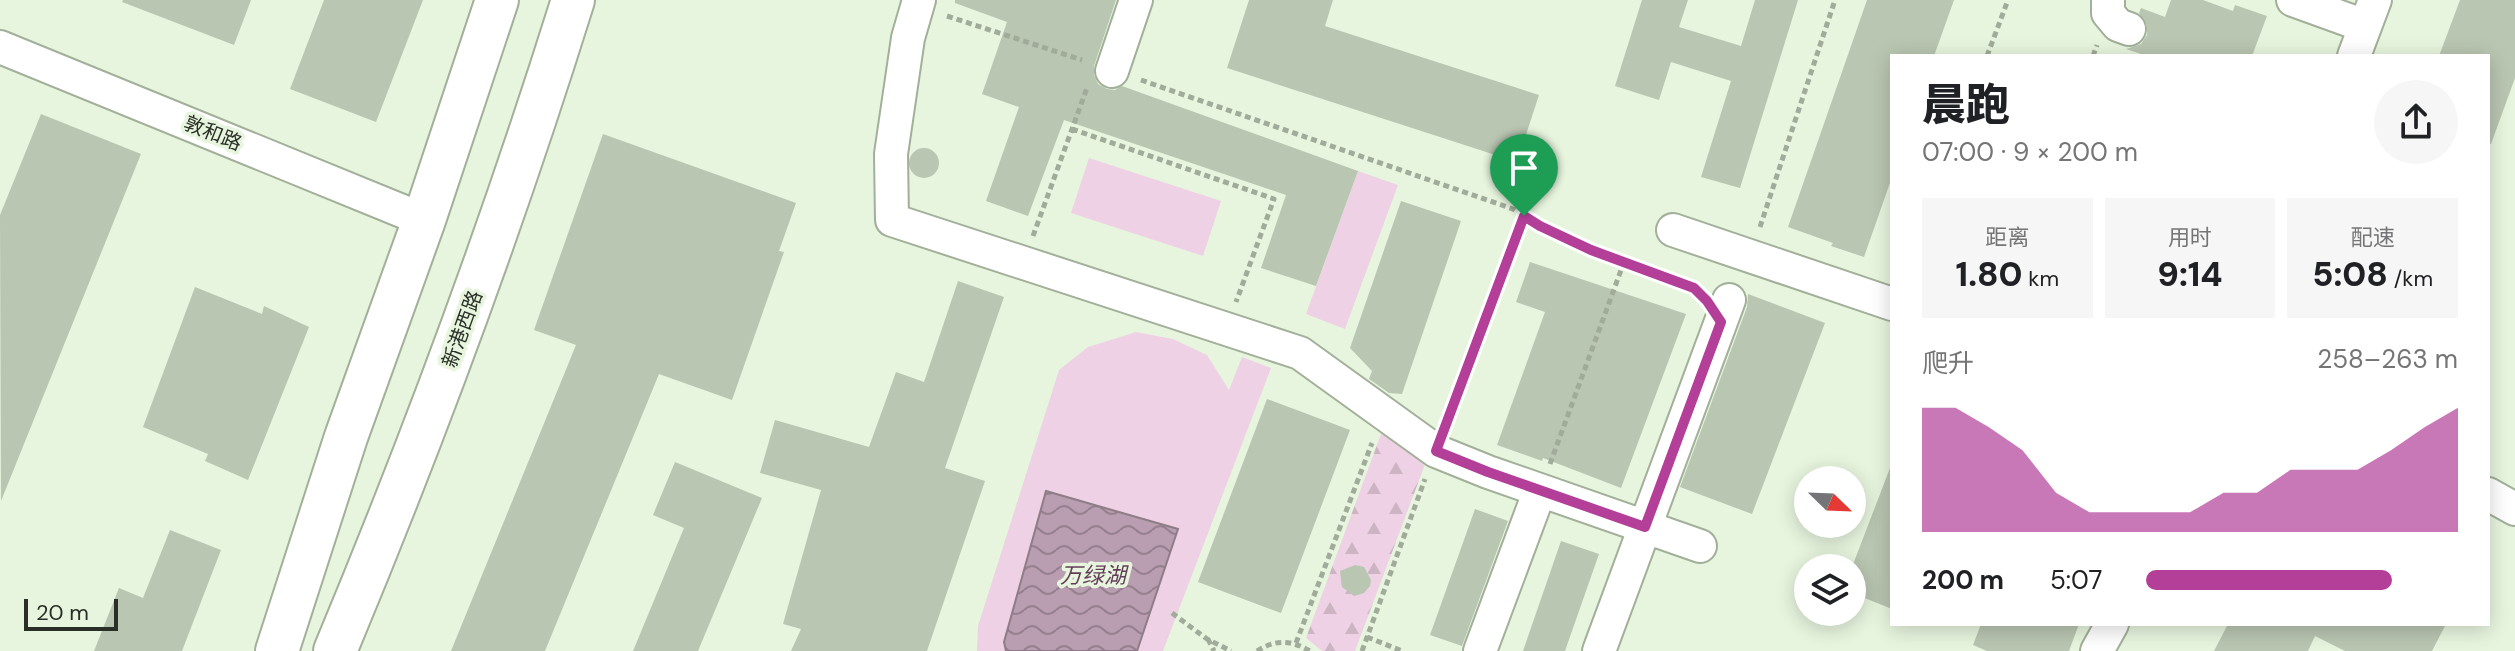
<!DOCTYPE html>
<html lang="zh">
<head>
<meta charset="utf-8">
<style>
  :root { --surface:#fff; --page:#f6f6f6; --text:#202124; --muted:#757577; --accent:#b33f99 }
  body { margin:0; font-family:"DM Sans","Noto Sans SC",sans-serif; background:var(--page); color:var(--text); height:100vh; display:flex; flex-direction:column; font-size:30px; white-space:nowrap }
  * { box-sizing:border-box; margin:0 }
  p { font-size:26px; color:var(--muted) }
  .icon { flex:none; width:44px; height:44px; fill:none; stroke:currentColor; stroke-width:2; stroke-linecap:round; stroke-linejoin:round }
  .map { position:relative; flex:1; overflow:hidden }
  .details { position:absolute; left:1890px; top:54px; width:600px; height:572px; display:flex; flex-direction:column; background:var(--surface); border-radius:0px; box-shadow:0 4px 20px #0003 }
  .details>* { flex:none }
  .needle { width:52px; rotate:113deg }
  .tools { position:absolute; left:1794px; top:466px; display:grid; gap:16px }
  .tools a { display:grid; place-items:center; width:72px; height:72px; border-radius:50%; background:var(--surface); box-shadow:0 4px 20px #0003; font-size:40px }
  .scale { position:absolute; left:24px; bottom:20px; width:94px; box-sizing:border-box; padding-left:8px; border:4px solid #292e26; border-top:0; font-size:22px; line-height:28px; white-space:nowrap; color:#292e26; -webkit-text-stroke:6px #e7f5de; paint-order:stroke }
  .pin { position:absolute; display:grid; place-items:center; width:68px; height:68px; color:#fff; margin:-82px -34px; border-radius:50% 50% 50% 0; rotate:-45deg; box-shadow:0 0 8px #0007 }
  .pin .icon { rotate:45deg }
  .round { display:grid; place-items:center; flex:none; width:84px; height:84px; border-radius:42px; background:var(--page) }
  .overview { display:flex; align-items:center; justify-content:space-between; height:136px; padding:0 32px }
  h1 { font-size:44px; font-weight:800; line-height:60px }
  .stats { display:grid; grid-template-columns:repeat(3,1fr); gap:12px; height:136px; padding:8px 32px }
  .stats div { display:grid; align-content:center; border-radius:0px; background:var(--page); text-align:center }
  .stats b { font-size:34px; font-weight:800 }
  .stats small { font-size:22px; font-weight:400 }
  .stats p { font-size:22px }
  .chart { height:224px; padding:16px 32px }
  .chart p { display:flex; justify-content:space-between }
  .chart svg { width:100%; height:144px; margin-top:8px; fill:var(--accent); opacity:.7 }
  ul { padding:0 32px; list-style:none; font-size:26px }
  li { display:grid; grid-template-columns:128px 96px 1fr; align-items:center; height:60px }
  li i { height:20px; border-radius:10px; background:var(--accent) }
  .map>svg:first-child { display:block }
</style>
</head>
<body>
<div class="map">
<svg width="2515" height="651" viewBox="0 0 2515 651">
  <defs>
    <pattern id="forest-firs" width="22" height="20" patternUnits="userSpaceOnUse" patternTransform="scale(2)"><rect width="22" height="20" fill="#eed1e4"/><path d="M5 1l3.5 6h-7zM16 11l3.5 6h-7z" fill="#ccb4c3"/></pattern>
    <pattern id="water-waves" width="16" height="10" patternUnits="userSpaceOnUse" patternTransform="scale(2)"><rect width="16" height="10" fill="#b99db0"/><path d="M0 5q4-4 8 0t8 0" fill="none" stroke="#96808f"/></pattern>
  </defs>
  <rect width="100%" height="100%" fill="#e7f5de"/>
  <!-- green -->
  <path fill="#eed1e4" d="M1089,158L1221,201L1203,256L1071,213Z
    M1358,171L1398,185L1345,329L1306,314Z
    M1136,332L1173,339L1207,355L1229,390L1242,357L1271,368L1163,651H977L978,626L1059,370L1088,347Z"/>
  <!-- forest -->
  <path fill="url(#forest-firs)" d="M1385,423L1427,459L1355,651H1322L1306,638Z"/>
  <!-- water -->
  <path fill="url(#water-waves)" stroke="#8e7c87" stroke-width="2" d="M1046,491L1178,529L1137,651H1006L1004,642Z"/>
  <!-- building -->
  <path fill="#b9c6b1" d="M123,0H251L234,45L122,2Z
    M324,0H423L376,122L290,89Z
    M955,0H1116L1094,66V75L1098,84L1107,89L1115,90L1122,86L1358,171L1316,286L1261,268L1286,195L1064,120L1028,216L986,201L1019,107L982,94L1007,22L955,3Z
    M1249,0H1333L1325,26L1539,95L1517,162L1227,68Z
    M1642,0H1688L1679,27L1741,46L1755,0H1798L1740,188L1701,177L1731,81L1671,62L1659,100L1615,86Z
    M1867,0H1954L1934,56H1892V177L1864,257L1831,246L1833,243L1788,227Z
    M2171,0H2203L2233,11L2235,5L2267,16L2252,56H2147L2126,49L2141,44L2147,35V25L2139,13L2141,8L2165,17Z
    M2460,0H2515V78L2491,144L2488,143V56H2439Z
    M41,114L141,154L1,501L0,215Z
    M603,134L796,203L779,251L784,252L732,400L659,374L545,651H451L576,345L534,330Z
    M909 163a15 15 0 1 1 30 0a15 15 0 1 1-30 0Z
    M1401,201L1461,221L1402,394L1389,393L1369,379L1372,371L1350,348Z
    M1530,262L1686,314L1621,488L1543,458L1542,461L1497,445L1545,312L1516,302Z
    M958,281L1004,297L945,468L985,481L927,651H791L801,629L783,624L821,490L760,473L775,420L869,447L896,372L924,382Z
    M195,287L262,314L264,306L309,327L248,480L205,461L208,454L143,427Z
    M1748,294L1825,323L1752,514L1680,487L1747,307Z
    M1267,399L1350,430L1281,613L1198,582Z
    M675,462L762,498L698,651H633L684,528L653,515Z
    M1890,468H1892V609L1852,593V567Z
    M1475,509L1508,521L1462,646L1430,635Z
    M170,530L221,550L182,651H94L119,588L143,598Z
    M1561,541L1599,554L1565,651H1523Z
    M1355,565L1364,567L1371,580L1370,586L1364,593L1354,596L1342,587L1340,571Z
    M1981,624H2079L2069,651H1987L1973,645Z
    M2228,624H2446L2432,651H2345L2315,636L2308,651H2214Z"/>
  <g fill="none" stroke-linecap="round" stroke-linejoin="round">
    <defs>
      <path id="minor" d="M919,0L908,38L891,154L892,220L1300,353L1436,451L1488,472L1700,546
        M2108,0V13L2118,25L2129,29
        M2293,0L2365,26
        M0,47L424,220
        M2354,56L2375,0
        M1112,71L1136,0
        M1673,230L1892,304
        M2488,494L2515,509
        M1480,651L1540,490
        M1599,651L1729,300
        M2097,651L2112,624"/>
      <path id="major" d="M277,651L346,437L424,220L497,0
        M335,651C424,438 504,221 573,0"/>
    </defs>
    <!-- minor casing -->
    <use href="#minor" stroke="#a2af99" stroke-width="36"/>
    <!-- major casing -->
    <use href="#major" stroke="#a2af99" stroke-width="46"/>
    <!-- path -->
    <path stroke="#a1ab9a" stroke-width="5" stroke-dasharray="6 4" stroke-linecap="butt" d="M947,16L1082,60
      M1987,56L2008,0
      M2093,56L2097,45
      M1141,80L1513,209C1570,244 1631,265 1694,288L1698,292
      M1072,129L1274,199L1236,302
      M1760,227L1835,0
      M1033,236L1087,88
      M1447,421L1524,216
      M1550,464L1624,262
      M1172,613L1207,639L1231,651
      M1367,637L1402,651
      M1208,639L1214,651
      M1296,643L1372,443
      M1257,651C1276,639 1291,640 1310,651
      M1362,651L1425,479"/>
    <!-- minor -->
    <use href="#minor" stroke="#fff" stroke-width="32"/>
    <!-- major -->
    <use href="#major" stroke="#fff" stroke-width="42"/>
  </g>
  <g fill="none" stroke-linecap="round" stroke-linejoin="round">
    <defs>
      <path id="route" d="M1524,216L1540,226L1591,250L1694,288L1707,301L1721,322L1645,527L1488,472L1436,451Z"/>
    </defs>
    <!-- route casing -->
    <use href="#route" stroke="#fff" stroke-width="16"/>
    <!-- route -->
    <use href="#route" stroke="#b33f99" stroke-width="10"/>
  </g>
  <g text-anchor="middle" stroke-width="7" stroke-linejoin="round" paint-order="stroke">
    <!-- street labels -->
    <g font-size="20" fill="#292e26" stroke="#e7f5de">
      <text transform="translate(213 133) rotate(22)" y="7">敦和路</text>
      <text transform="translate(462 329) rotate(-70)" y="7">新港西路</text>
    </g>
    <!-- water labels -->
    <g font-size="22" font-style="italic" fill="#643b59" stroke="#e7f5de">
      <text x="1093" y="583">万绿湖</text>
    </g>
  </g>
</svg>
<div class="tools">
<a><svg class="needle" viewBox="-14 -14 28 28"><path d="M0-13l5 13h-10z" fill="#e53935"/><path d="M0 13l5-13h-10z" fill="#757577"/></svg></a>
<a><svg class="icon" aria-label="layers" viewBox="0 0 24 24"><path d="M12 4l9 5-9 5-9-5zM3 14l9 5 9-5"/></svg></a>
</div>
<div class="scale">20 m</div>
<div class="pin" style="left:1524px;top:216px;background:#1e9e55"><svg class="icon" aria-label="arrive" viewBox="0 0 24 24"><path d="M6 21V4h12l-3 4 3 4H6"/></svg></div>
<section class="details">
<div class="overview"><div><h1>晨跑</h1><p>07:00 · 9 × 200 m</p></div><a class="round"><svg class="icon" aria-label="share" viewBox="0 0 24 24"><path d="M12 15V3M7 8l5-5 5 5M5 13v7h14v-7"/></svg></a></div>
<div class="stats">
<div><p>距离</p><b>1.80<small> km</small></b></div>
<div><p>用时</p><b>9:14</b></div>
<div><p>配速</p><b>5:08<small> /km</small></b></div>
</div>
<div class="chart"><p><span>爬升</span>258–263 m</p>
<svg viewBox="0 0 160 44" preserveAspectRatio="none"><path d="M0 44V6L10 6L20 12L30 19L40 32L50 38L60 38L70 38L80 38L90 32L100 32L110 25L120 25L130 25L140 19L150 12L160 6V44z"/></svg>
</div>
<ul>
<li><b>200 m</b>5:07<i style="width:79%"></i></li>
</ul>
</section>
</div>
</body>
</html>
